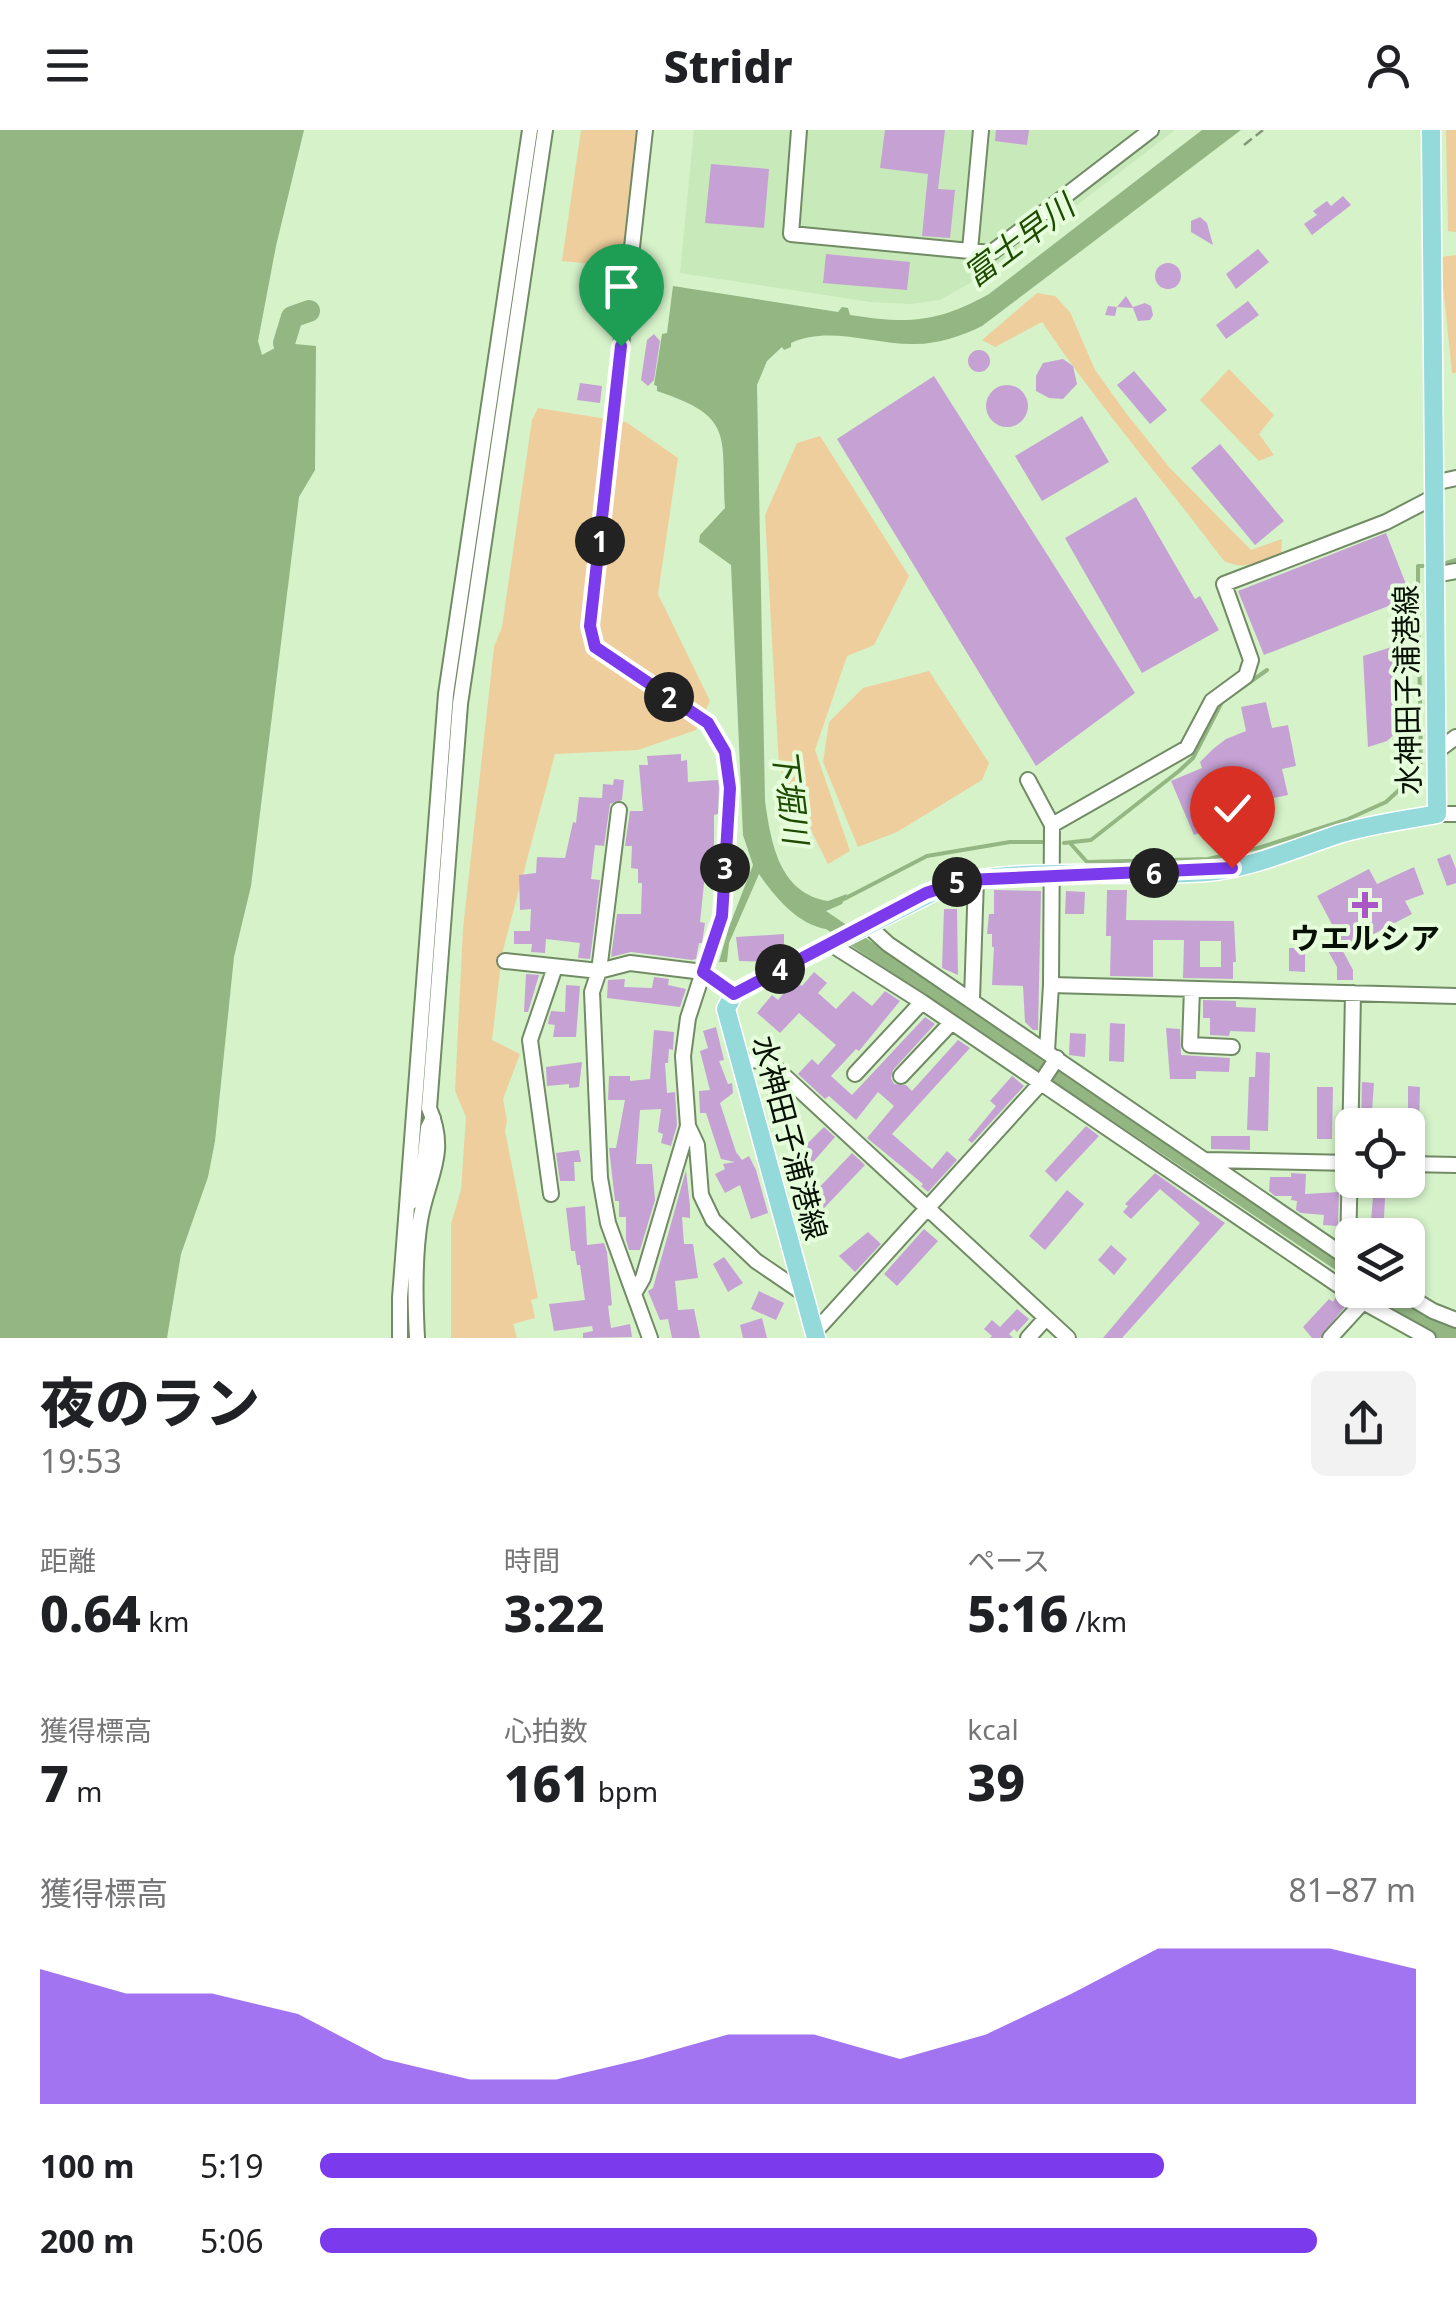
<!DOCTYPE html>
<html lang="ja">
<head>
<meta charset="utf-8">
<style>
  :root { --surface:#fff; --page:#f2f2f2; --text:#202124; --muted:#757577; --accent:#7c3aed }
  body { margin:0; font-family:"Noto Sans","Noto Sans JP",sans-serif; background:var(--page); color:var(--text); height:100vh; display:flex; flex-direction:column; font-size:38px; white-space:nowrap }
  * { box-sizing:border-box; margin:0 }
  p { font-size:32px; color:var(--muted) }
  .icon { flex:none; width:55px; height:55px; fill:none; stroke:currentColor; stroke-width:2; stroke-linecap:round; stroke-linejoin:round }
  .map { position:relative; height:1208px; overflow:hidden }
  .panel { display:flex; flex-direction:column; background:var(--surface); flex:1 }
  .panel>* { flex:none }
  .buttons { position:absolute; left:1335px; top:978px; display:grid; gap:20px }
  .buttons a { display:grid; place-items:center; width:90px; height:90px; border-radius:15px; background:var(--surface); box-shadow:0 2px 8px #0004; font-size:50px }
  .pin { position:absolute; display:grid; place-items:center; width:85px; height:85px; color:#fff; margin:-102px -42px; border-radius:50% 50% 50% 0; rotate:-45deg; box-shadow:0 0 10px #0007 }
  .pin .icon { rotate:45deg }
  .km { position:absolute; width:50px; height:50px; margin:-25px; border-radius:50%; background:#222; color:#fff; font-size:28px; line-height:50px; text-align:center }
  .round { display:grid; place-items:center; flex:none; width:105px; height:105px; border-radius:15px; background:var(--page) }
  .summary { display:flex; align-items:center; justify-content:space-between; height:170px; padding:0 40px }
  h1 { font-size:55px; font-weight:800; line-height:75px }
  .figures { display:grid; grid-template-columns:repeat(3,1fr); gap:15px; height:170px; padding:10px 40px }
  .figures div { display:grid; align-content:center }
  .figures b { font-size:50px; font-weight:800 }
  .figures small { font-size:28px; font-weight:400 }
  .figures p { font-size:28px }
  .chart { height:280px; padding:20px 40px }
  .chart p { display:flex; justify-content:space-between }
  .chart svg { width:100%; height:180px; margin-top:10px; fill:var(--accent); opacity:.7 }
  ul { padding:0 40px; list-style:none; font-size:32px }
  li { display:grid; grid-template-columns:160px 120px 1fr; align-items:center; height:75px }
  li i { height:25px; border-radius:12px; background:var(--accent) }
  header { display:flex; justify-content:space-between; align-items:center; height:130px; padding:0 40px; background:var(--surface); font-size:45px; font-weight:800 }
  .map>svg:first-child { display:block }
</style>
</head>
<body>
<header><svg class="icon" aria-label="menu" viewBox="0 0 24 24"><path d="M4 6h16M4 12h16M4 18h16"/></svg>Stridr<svg class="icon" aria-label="person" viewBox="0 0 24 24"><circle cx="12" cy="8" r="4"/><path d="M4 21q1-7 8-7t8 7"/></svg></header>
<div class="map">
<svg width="1456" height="1208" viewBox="0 0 1456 1208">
  <rect width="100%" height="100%" fill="#d5f2c9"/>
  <!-- built -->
  <path fill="#c8e9b9" d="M694,0H1175L991,141L940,170L911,174L871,172L680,143Z"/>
  <!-- green -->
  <path fill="#efce9e" d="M581,0H638L621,137L562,131Z
    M1446,0H1456V102L1448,101Z
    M1456,125V243H1452L1440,127Z
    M1037,163L1055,166L1070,182L1095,240L1126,283L1169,337L1251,420L1282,409L1281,423C1261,432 1245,441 1224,431C1164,351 1098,275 1042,192L995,217L982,210Z
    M1229,239L1274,285L1259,304L1274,325L1259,331L1200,270Z
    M538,278L626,292L678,328L658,464L710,571L696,600L638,620L555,624L502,824L492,910L520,924L503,969L507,991L505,1001L538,1168L531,1170L535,1188L513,1194L517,1208H451V1094L461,1060L466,987L455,961L463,799L494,517L502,497L532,290Z
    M820,306L909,446L874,515L847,526L815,620L850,721L828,734L779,637L765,385L797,313Z
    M929,541L989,633L982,650L897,702L858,717L823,632L829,592L863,558Z"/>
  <!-- water -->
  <path fill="#93b683" d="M0,0H304L276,116L258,211L262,225L284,213L316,216L315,340L299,367L251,756L234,827L215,1011L208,1047L181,1124L167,1208H0Z
    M1202,0H1241L982,196C962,206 938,214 915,214C875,215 828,195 791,213V217L784,220L782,217L767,231L757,255L765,671C771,713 779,763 828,771L847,764L842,774L826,781L1352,1137V1151L826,799C797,794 775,767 759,744L729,813L727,832H719L729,797L753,735L743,705L731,435L699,412L700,405L725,378C721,304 735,287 657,261V256L654,255L662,204L667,203L673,156L838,182L842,177L848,178L850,185C908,194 937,193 989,164Z"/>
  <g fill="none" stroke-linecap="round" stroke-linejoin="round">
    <!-- stream -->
    <path stroke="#93b683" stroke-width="4" d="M1446,433L1456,430
      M1064,713L1091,710L1179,641L1193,628L1222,572L1267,540
      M1070,713L1087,732L1208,729L1258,718L1346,690L1386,672L1411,649L1421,632L1418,462V436H1423
      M942,766L961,762
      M844,769L927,726L1010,712H1042"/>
    <!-- river -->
    <path stroke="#93b683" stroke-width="22" d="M284,213L292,187L309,181
      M1370,1160L1443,1204L1456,1208"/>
  </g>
  <!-- building -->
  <path fill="#c6a2d4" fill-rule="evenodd" d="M885,0H945L938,59L955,60L950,108L922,106L928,44L880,38Z
    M996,0H1029L1027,15L995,11Z
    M711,34L769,39L764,98L705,93Z
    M1343,66L1351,75L1312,105L1304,94L1317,85L1313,81L1327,71L1331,76Z
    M1200,87L1207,93L1213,115L1191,102V91Z
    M1258,119L1269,132L1236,159L1226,144Z
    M826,124L910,132L907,160L823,153Z
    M1155 146a13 13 0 1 1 26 0a13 13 0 1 1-26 0Z
    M1126,166L1133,177L1145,173L1151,176L1153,185L1150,190L1138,191L1133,178L1117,177L1115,186L1105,185L1108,176L1117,177Z
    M1248,171L1259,185L1226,209L1216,195Z
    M654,204L660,211L654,250L648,256L641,250L647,210Z
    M968 231a11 11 0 1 1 22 0a11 11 0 1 1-22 0Z
    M1063,229L1073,236L1077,254L1063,269L1049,268L1036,261V246L1043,233Z
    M1134,241L1167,280L1150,294L1117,255Z
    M934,246L1135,563L1036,636L837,309Z
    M580,253L602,256L600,273L577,270Z
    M986 276a21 21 0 1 1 42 0a21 21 0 1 1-42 0Z
    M1082,286L1109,332L1042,371L1015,326Z
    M1220,314L1284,391L1255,415L1191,338Z
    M1136,367L1195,469L1200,466L1219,500L1142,543L1065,408Z
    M1386,403L1411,467L1264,525L1238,461Z
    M1398,515V565L1404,588L1398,601L1387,611L1368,617L1363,526Z
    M1266,572L1272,598L1288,595L1296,636L1282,639L1288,665L1254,672L1256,680L1194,705L1171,651L1202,638L1200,632L1213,619L1226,609L1246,601L1241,577Z
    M681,624V631L687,630L688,652L718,650L719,657L718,684L714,685V744H705L700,792L705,793L702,813H699L696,829L692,830L631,822L611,827L617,784H641L642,753H638V739L631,738L632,716H625L630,681H643L639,635H648L647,626Z
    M614,649L624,650L622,670L610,674L604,716L595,715L591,749L600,750L590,829L578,828L580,813L546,809L545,823L531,822L532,814H514V801H530L531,779L520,780L519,745L536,743L537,727L565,728L573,692L576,693L579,667L602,668L603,654L613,655Z
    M1450,724L1456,739V753L1447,756L1437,729Z
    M1414,737L1424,764L1405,771L1412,784L1345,819L1317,766L1369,739L1377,754Z
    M994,760L1041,761L1038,900H1033L1025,892L1023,856L992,855L994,817H992V804H987L989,784H994Z
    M1107,760H1127L1126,790L1234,791L1236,832H1233V849L1183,848L1184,810H1153V847L1110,846L1111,806H1106ZM1200,811H1221V837H1200Z
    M1066,761L1085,762L1084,784H1065Z
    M944,779H957L958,845L942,838Z
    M784,804V823L768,832L739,831L736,807Z
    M1338,812L1353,840V850H1337V837L1327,819Z
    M1289,818H1305V842L1289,841Z
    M814,842L827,853L818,863L836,879L853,861L872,876L885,861L900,871L859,921L856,919L831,946L852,965L925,887L935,894L893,940L891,948L894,954L906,955L912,961L958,910L970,918L892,1004L932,1039L947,1021L957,1030L928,1062L921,1056L923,1054L867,1008L894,976L878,962L856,990L829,966L825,969L798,944L812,929L818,935L836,915L799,883L780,903L757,883L772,865L778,870L794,850L802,856Z
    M526,844L539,845L528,882H524Z
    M654,847L669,849L668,855L686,859L680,877L607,868L608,850L625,849L624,857L652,858Z
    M566,855L580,856L576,907H553L555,895L548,894L549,888L551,881L565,882Z
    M1203,870L1236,871V877L1256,878L1255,902L1230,901L1229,906L1210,905V888H1203Z
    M1110,893L1125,894L1124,932L1109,931Z
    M716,897L724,930L719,931L728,954L732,953L733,963L720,973L736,1022L742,1030L749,1026L756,1040L768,1083L751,1089L740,1055L725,1063L715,1044L725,1039L723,1034L735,1032L721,1029L706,983H700L699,961L710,960L700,921L708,918L703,901Z
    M1166,898L1180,899L1181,925L1230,928L1229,942L1196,941V949H1170Z
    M654,900L674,902L673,920L669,919L668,933H665L667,963L675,962L677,995L671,1016L661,1013L663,1004L658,1002L661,979L640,980L636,1034H652L655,1070L640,1120H629L626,1110V1087H619V1071H615L609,1018H616L625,970H608L609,946H630V951L650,949Z
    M1070,903L1086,904L1085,927L1069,925Z
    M1256,922L1270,923L1268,1001L1247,1000L1249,947H1255Z
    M582,932L579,957L569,958V954L547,956L546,937Z
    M1012,946L1024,956L972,1013L968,1010L996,976L990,971Z
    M1362,952L1374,953L1371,995H1361Z
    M1408,956L1420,957L1419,997L1408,996Z
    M1317,957H1333L1332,1009H1317Z
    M1086,996L1099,1006L1056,1052L1045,1041Z
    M824,997L835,1007L800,1047L787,1034Z
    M1211,1006H1250V1020L1211,1019Z
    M579,1020L581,1032H574L575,1051H560L556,1023Z
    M852,1023L865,1035L808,1095L795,1083Z
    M686,1040L690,1076V1088L682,1087L684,1114H693L698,1148L675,1151L678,1180L694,1179L700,1208H672L668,1189L660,1190L648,1161L653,1158Z
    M1155,1043L1225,1093L1122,1208H1103L1200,1093L1160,1059L1131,1089L1123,1082L1128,1076L1125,1074Z
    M1291,1043L1306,1044L1305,1064L1339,1062L1338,1096L1323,1095L1324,1085L1301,1083L1296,1080L1297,1071L1291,1070L1292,1066H1275L1269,1061L1270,1047H1291Z
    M1366,1050H1386L1383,1105H1370L1373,1066L1365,1065Z
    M1067,1060L1084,1074L1045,1120L1029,1106Z
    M585,1076L587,1115L604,1113L607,1122L612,1175L608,1176L611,1198L630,1194L632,1207L583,1208V1203L593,1201L592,1196L554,1201L549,1174L585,1170L580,1135H577L575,1121H571L566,1078Z
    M924,1099L938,1111L897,1156L884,1144Z
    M868,1102L881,1114L855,1142L839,1126Z
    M1111,1115L1127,1129L1114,1145L1098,1130Z
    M724,1127L743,1153L728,1162L713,1134Z
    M759,1161L784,1173L776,1190L751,1179Z
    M1336,1167L1347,1174L1320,1208H1312L1303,1197L1329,1169L1333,1172Z
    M1017,1179L1029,1189L1017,1202L1014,1199L1009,1204L1013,1208H990L992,1206L984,1199L992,1190L1000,1197Z
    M762,1188L767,1208H743L740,1195Z"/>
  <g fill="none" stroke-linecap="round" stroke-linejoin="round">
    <defs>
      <path id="minor" d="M645,0L590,496L595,517L708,593L725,621L730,657L722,787L703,842L734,863
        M799,0L791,104L991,123L1151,0
        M970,120L981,0
        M1434,353L1456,348
        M1435,445L1456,441
        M1437,621L1456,607
        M1028,650L1052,695
        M619,680L599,841L592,862L600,1048L608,1093L650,1208
        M1437,684H1456
        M866,794L888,814L1352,1131
        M829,813L922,872L1363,1172L1428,1208
        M505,831L599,841L630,833L703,842L688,888L683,926L688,996L697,1015L701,1065L713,1090L756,1131L803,1163
        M1051,855L1456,866
        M1192,859L1190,915L1232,917
        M972,869L976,749
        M1047,921L1051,855L1052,695L1187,618L1212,571L1246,546L1251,530L1224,454L1386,392L1434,367
        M740,932L766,929L1068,1208
        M855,944L922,872
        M901,946L951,893
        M1206,1030L1352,1033
        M1408,1034L1456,1035
        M551,1064L530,910L555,837
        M410,1073L423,1045L428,998L433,988
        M1348,1128L1353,863
        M1398,1160L1433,1181L1456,1190
        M635,1162L643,1148L688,996
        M814,1203L1040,954L1057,928
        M400,1208V1168L446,564L530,0
        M417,1208C415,1171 414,1128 420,1091C427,1047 449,1025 429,978L460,574L545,0
        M1028,1208L1046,1188
        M1330,1208L1363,1172"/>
      <path id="major" d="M816,1208L726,879L734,863L947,755C1031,736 1121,748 1207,742C1252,738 1296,718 1339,704C1371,694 1405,690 1437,684L1431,0"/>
    </defs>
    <!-- minor casing -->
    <use href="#minor" stroke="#718b65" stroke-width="18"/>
    <!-- major casing -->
    <use href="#major" stroke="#fff" stroke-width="21"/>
    <!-- path -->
    <path stroke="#83987a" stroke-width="2.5" stroke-dasharray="10 5" stroke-linecap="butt" d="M1244,15L1263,0"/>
    <!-- minor -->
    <use href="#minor" stroke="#fff" stroke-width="14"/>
    <!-- major -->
    <use href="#major" stroke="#94dadb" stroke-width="18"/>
  </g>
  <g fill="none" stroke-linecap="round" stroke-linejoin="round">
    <defs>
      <path id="route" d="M621,216L590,496L595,517L708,593L725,622L730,658L722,786L703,842L734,864L926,763L966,750L1232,738"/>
    </defs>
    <!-- route casing -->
    <use href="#route" stroke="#fff" stroke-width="20"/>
    <!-- route -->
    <use href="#route" stroke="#7c3aed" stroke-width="12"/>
  </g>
  <!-- markers -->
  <path fill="#a956c6" stroke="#e6fddc" stroke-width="4" d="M1360 760h10v10h10v10h-10v10h-10v-10h-10v-10h10z"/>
  <g text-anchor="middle" stroke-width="8" stroke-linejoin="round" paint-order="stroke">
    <!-- street labels -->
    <g font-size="30" fill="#071004" stroke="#e6fddc">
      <text transform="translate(1408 560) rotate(-91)" y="10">水神田子浦港線</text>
      <text transform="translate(789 1008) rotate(75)" y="10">水神田子浦港線</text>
    </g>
    <!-- poi labels -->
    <g font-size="30" font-weight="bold" fill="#071004" stroke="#e6fddc">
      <text x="1365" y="819">ウエルシア</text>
    </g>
    <!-- water labels -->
    <g font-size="32" font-style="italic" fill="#1f4b00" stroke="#e6fddc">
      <text transform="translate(1019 111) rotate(-37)" y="11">富士早川</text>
      <text transform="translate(790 666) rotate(83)" y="11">下堀川</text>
    </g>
  </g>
</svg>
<div class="buttons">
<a><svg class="icon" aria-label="locate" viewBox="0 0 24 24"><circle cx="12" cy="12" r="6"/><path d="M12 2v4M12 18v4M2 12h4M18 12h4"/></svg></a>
<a><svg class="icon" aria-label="layers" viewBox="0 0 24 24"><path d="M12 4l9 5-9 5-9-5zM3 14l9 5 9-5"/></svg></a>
</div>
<div class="pin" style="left:621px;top:216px;background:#1e9e55"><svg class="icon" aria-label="arrive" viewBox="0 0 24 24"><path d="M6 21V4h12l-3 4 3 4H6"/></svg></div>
<div class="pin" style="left:1232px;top:738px;background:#d93025"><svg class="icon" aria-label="check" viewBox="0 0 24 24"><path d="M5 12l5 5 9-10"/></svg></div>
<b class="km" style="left:600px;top:411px">1</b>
<b class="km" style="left:669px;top:567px">2</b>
<b class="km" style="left:725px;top:738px">3</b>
<b class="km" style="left:780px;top:839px">4</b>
<b class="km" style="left:957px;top:752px">5</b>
<b class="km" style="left:1154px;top:743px">6</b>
</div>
<section class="panel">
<div class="summary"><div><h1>夜のラン</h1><p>19:53</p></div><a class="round"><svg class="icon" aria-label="share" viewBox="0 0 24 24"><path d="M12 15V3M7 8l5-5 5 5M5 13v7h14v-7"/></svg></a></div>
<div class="figures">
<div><p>距離</p><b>0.64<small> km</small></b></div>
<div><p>時間</p><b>3:22</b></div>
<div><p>ペース</p><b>5:16<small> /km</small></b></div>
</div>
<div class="figures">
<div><p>獲得標高</p><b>7<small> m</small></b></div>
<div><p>心拍数</p><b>161<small> bpm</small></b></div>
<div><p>kcal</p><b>39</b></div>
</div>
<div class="chart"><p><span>獲得標高</span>81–87 m</p>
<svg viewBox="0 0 160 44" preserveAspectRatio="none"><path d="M0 44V11L10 17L20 17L30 22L40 33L50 38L60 38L70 33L80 27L90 27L100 33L110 27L120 17L130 6L140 6L150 6L160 11V44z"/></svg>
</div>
<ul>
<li><b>100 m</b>5:19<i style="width:77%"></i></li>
<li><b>200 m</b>5:06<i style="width:91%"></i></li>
</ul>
</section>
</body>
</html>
